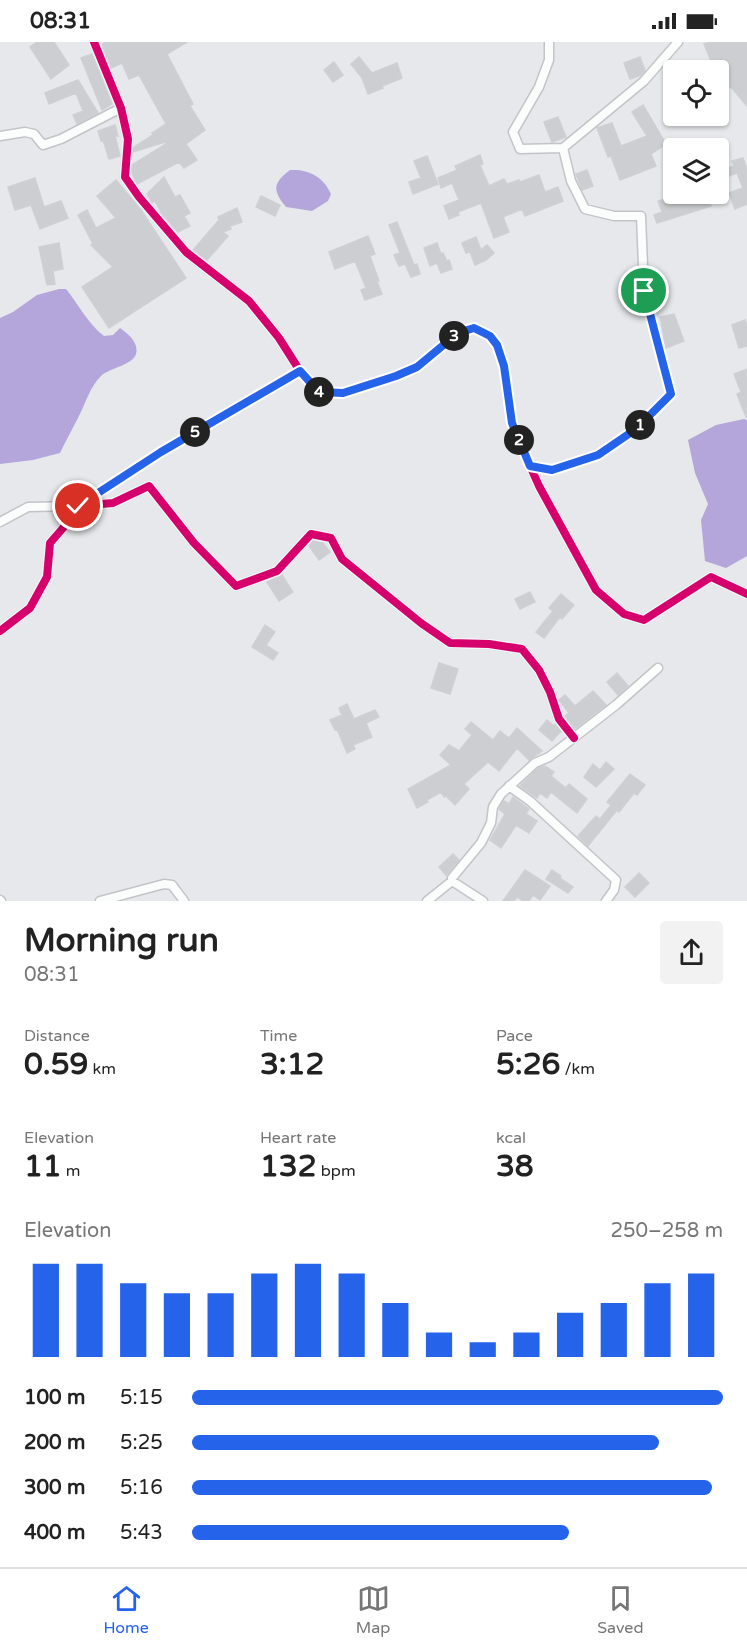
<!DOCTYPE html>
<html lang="en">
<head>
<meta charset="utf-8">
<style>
  :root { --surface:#fff; --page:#f2f2f2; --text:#222; --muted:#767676; --line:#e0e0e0; --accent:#2563eb }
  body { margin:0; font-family:"Varela Round",sans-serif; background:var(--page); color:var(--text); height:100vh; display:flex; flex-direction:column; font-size:22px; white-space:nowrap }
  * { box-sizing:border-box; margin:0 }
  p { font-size:20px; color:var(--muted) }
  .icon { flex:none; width:33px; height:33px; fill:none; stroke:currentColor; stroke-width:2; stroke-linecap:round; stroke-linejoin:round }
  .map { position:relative; height:859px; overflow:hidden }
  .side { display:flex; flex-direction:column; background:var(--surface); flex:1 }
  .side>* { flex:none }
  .fabs { position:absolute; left:663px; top:18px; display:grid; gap:12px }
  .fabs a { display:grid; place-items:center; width:66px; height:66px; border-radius:6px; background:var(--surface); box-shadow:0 2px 4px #0004; font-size:30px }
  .pin { position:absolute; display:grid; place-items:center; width:51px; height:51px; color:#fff; margin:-26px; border:3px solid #fff; border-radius:50%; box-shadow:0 2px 6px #0007 }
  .km { position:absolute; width:30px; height:30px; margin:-15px; border-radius:50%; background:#222; color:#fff; font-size:16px; line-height:30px; text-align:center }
  .round { display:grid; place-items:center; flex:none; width:63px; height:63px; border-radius:6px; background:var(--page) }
  .headline { display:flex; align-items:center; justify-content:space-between; height:102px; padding:0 24px }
  h1 { font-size:33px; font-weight:700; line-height:45px }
  .figures { display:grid; grid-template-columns:repeat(3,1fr); gap:9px; height:102px; padding:6px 24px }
  .figures div { display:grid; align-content:center }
  .figures b { font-size:30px; font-weight:700 }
  .figures small { font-size:16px; font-weight:400 }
  .figures p { font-size:16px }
  .chart { height:168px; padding:12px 24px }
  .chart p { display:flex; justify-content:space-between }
  .chart svg { width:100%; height:108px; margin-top:6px; stroke:var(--accent); stroke-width:6 }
  ul { padding:0 24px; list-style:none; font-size:20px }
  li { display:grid; grid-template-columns:96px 72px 1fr; align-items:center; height:45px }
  li i { height:15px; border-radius:8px; background:var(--accent) }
  .status { display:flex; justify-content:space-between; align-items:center; height:42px; padding:0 30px; background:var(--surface); direction:ltr }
  .status svg { height:16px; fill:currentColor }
  .dock { display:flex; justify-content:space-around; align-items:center; height:84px; border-top:2px solid var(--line); background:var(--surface); font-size:16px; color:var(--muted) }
  .dock a { display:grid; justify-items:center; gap:3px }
  .dock .active { color:var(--accent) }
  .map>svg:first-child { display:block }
</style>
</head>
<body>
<div class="status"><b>08:31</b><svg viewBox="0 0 49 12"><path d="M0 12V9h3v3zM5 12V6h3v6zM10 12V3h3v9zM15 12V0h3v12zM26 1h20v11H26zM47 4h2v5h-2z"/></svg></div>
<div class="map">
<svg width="747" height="859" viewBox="0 0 747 859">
  <rect width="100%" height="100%" fill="#e6e8eb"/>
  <!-- water -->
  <path fill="#b4a6db" d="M290,128C308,127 323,134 331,152L328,159L312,169L286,165C272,148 273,141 290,128Z
    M59,247H66C79,263 88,282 104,294L113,293L120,286C128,292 139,300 136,312C133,323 109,326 101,334C90,345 86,360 79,374C73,386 66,398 60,411L33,418L0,422V276L13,270L37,253Z
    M744,377L747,378V514L726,526L705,519L701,478L708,462L695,431L688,398L716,383Z"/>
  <!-- building -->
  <path fill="#ccced2" stroke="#ced0d4" stroke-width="1.5" d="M37,0H54L69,23L51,37L30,5Z
    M106,0H187L167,12L193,62L190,64L205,88L186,102L197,118L184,126L179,120L137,142L132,131V123L166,102L165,100L133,110L134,105L153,93L152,91L166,82L139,33L129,37L122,21L111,26L102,2Z
    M711,0H747V64L731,45L727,47L718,35V28H711L708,20L711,19L704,2Z
    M92,12L112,62L102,68L81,16Z
    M359,15L372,31L397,21L402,36L382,44L383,46L368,52L362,36L351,22Z
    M640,15L645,28L641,33L630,37L624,21Z
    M334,20L343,33L333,40L324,28Z
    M78,38L98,71L77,82L73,73L83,69L76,51L49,62L45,51Z
    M643,63L666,102L651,112L656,124L620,138L611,114L608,115L597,86L612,81L621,104L647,94L632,70Z
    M558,75L566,95L552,100L544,80Z
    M115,83L118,94H115L120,114L109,117L103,98L101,99L98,89Z
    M480,113L483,122L480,123L489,144L504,137L507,142L519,138L520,140L539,133L545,150L558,145L563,159L525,174L522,167L503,175L509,190L494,196L481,161L458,170L459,173L449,177L444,164L459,158L452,141L441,146L438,136L457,128L455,124Z
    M427,114L438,142L413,152L409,140L421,136L414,119Z
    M743,116L747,127V162L735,167L729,151L743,146L737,131L718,138V129L734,124L732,119Z
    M587,128L593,144L582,148L576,132Z
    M164,135L175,155L180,153L190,171L184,174L190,184L178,190L162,172L155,159L152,161L147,152Z
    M35,136L44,165L61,159L68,176L40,187L31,163L15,168L8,145Z
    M116,138L141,168L186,236L109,286L82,245L113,225L91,203L93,202L78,173L87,168L96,186L116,176L97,154Z
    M667,152H706L711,164L657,181L654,173L662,170L658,159L669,156Z
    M261,154L280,163L275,174L256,165Z
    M237,166L242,180L230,184L231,187L223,190L228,194L207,218L193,208L219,178L218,175Z
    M397,180L414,223L417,222L420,232L411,235L405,222L399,224L394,213L400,211L389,183Z
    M368,194L375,212L370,214L379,239H377L382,252L365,258L361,248L366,246L355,219L335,227L329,210Z
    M476,195L481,208L487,203L494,211L486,218L475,223L470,210L466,211L462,201Z
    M59,201L63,227L53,229L55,242L47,243L39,205Z
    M437,201L441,212L443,211L447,219L449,218L452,227L441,231L437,221L430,224L424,206Z
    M674,272L684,299L666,306L660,275Z
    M745,278L747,283V304L739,306L732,283Z
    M747,327V375H746L737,352L741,350L734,332Z
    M313,499L323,501L330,510L319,518L309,504Z
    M282,533L293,550L279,559L267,540Z
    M530,550L535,560L520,567L515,557Z
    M561,552L574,563L562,577L560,575L544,596L536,590L553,569L549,566Z
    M265,583L275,590L266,603L278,611L273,618L252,605Z
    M439,621L458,627L450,652L431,646Z
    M617,631L628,644L618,653L607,640Z
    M593,649L606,663L575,687L565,674L569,671L559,658L565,653L575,664Z
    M347,662L354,677L375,668L379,675L366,681L372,695L353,703L355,707L347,711L337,687L335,688L330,678L342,673L339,666Z
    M547,678L554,684L555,682L561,689L552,699L539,688Z
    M471,680L493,698L500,689L509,696L517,686L542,709L529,718L517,706L499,729L488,720L464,742L469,747L455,763L446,754L444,755L441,750L427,758L428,760L417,766L408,747L451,723L440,713L449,703L459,709L472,693L465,687Z
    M606,720L614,727L596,745L584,735L593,722L600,728Z
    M545,724L554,730L551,734L566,746L569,742L587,757L577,771L551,750L547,756L540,751L537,756L520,744L538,726Z
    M630,732L645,743L637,753L634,751L619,770L617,768L588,804L578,794L596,774L600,777L611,763L607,760Z
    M513,755L529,767L526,772L537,779L529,791L516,783L501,806L490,798L505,772L499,767L504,759L509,762Z
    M453,812L459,818L446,833L439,825Z
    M525,828L550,844L540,858L533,853L529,859H523L517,855L514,859H503Z
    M552,828L561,834L560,836L573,845L568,851L546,837Z
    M639,831L649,841L635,855L625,845Z"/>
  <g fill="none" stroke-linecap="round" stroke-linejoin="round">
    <defs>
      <path id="street" d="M94,0L121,66L128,97L125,135L139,155L186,210L249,259L279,296L300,329L319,350L343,351L396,334L417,325L458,291L474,286L490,294L497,303L504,325L511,381L539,444L596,548L624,572L644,578L711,535L747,552
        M0,94L25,90L34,92L43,103L61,97L121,66
        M563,106L644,39L678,0
        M530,424L552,428L598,413L636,388L671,352L644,249L641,174H614L585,167L571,139L563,106L520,107L513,90L539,45L549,18V0
        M0,480L28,465L78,464L161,410L300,329
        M0,589L30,566L47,535L50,501L70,478L78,464L113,461L149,444L194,501L236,544L277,529L311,492L331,496L342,517L421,581L450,601L489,602L522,607L539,628L550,650L559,677L574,696
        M509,744L530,759L616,838L614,848L606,859
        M452,839L483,859
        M0,858L1,859
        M100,859L164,842L172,843L184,859
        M427,859L452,839V836L481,801L491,781L493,765L501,752L535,721L549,715L616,663L658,626"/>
    </defs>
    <!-- street casing -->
    <use href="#street" stroke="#c3c4c8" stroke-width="11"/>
    <!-- street -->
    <use href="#street" stroke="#fbfcfc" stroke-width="8"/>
    <defs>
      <path id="cycleway" d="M94,0L121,66L128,97L125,135L139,155L186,210L249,259L279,296L300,329L319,350L343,351L396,334L417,325L458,291L474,286L490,294L497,303L504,325L511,381L539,444L596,548L624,572L644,578L711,535L747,552
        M0,589L30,566L47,535L50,501L70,478L78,464L113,461L149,444L194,501L236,544L277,529L311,492L331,496L342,517L421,581L450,601L489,602L522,607L539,628L550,650L559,677L574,696"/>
    </defs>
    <!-- cycleway casing -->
    <use href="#cycleway" stroke="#f4f6fa" stroke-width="11"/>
    <!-- cycleway -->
    <use href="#cycleway" stroke="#d6006c" stroke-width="8"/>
  </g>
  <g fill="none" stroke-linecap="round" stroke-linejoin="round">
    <defs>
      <path id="route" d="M78,464L161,410L300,329L319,350L343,351L396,334L417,325L458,291L474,286L490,294L497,303L504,324L512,381L530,424L552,428L598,413L636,387L671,352L644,249"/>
    </defs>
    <!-- route casing -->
    <use href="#route" stroke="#fff" stroke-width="12"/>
    <!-- route -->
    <use href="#route" stroke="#2563eb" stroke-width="8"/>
  </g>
</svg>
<div class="fabs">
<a><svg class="icon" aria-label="locate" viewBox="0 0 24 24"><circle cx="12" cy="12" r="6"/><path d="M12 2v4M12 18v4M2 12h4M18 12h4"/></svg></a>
<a><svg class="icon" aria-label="layers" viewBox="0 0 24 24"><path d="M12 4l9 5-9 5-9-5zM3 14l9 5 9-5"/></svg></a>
</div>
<div class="pin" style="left:644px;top:249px;background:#1e9e55"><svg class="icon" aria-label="arrive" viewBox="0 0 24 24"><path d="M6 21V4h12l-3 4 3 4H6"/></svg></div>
<div class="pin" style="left:78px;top:464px;background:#d93025"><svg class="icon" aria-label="check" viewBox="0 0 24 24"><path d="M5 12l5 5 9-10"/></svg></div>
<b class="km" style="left:640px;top:383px">1</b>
<b class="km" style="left:519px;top:398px">2</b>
<b class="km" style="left:454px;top:294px">3</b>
<b class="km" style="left:319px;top:350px">4</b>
<b class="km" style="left:195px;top:390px">5</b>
</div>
<section class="side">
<div class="headline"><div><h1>Morning run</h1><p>08:31</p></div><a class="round"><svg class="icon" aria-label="share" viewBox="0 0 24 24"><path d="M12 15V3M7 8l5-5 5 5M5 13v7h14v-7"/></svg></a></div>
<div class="figures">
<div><p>Distance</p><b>0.59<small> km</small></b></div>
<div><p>Time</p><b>3:12</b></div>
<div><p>Pace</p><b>5:26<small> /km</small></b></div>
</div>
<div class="figures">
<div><p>Elevation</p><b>11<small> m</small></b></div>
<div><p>Heart rate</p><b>132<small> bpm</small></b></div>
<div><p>kcal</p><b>38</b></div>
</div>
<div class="chart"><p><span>Elevation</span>250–258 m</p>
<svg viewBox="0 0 160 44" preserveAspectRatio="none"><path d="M5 44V6M15 44V6M25 44V14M35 44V18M45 44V18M55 44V10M65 44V6M75 44V10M85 44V22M95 44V34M105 44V38M115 44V34M125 44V26M135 44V22M145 44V14M155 44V10"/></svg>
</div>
<ul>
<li><b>100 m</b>5:15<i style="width:100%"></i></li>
<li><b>200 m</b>5:25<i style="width:88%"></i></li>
<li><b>300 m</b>5:16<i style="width:98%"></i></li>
<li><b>400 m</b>5:43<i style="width:71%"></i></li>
</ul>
</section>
<nav class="dock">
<a class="active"><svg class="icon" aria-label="home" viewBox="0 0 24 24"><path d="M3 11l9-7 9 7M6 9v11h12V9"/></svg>Home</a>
<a><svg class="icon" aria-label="map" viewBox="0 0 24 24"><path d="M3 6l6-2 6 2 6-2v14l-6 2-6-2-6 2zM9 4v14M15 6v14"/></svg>Map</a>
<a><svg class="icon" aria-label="saved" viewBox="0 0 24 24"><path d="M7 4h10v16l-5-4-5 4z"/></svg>Saved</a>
</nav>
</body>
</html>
